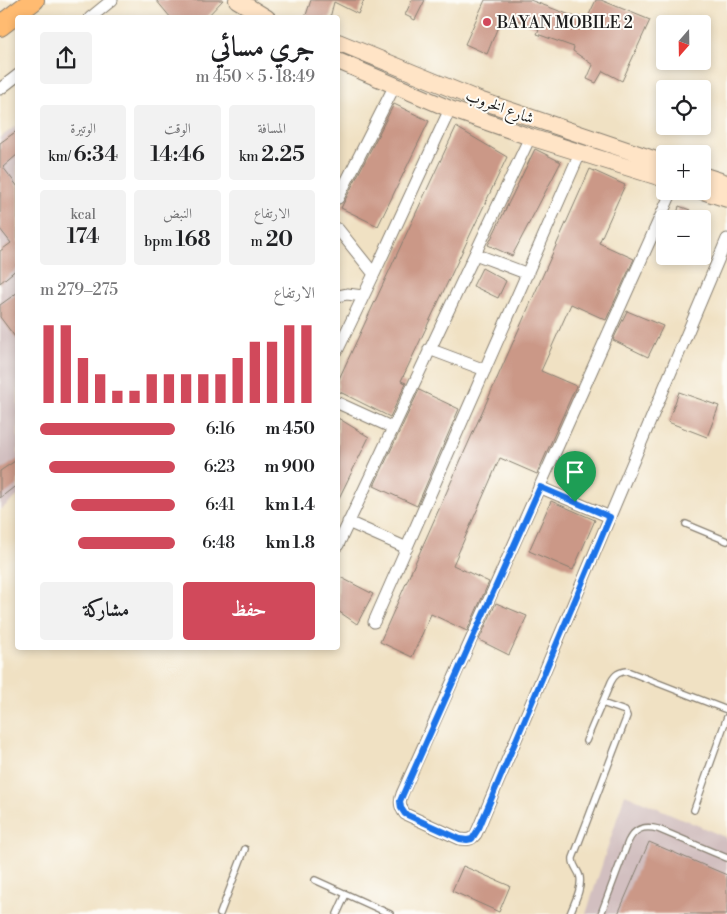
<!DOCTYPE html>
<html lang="ar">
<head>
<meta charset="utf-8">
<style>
  :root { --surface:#fff; --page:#f2f2f2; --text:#202124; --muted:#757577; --accent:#d1495b }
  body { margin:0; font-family:"Libre Bodoni",Amiri,serif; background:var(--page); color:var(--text); direction:rtl; height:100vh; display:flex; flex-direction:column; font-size:19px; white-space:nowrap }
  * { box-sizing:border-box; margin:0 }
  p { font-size:16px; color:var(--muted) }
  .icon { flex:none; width:28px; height:28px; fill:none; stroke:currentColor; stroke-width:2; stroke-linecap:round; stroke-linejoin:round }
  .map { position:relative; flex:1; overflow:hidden; direction:ltr }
  .side { position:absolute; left:15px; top:15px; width:325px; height:635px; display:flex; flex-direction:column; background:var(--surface); border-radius:5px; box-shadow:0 2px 8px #0003; direction:rtl }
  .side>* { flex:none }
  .needle { width:32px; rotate:200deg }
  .tools { position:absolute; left:656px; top:15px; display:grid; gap:10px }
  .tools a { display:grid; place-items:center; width:55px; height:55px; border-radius:5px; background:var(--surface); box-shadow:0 2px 8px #0003; font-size:25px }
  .pin { position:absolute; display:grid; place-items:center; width:42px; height:42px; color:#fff; margin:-51px -21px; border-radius:50% 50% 50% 0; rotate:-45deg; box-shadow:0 0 5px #0007 }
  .pin .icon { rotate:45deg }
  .round { display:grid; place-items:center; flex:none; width:52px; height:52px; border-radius:5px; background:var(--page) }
  .overview { display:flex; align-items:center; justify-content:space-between; height:85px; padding:0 25px }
  h1 { font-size:28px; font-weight:600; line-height:38px }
  .stats { display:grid; grid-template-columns:repeat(3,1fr); gap:8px; height:85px; padding:5px 25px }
  .stats div { display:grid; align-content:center; border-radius:5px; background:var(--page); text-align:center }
  .stats b { font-size:21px; font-weight:600 }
  .stats small { font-size:14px; font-weight:400 }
  .stats p { font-size:14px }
  .chart { height:140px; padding:10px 25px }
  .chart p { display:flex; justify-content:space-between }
  .chart svg { width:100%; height:90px; margin-top:5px; stroke:var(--accent); stroke-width:6 }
  .action { display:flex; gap:10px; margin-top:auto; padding:10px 25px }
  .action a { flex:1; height:58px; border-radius:5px; background:var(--accent); color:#fff; font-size:20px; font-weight:600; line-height:58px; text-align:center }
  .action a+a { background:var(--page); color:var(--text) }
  ul { padding:0 25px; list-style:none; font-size:16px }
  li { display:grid; grid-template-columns:80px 60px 1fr; align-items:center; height:38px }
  li i { height:12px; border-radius:6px; background:var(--accent) }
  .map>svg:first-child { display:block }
</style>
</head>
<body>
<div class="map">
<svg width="727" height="914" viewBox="0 0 727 914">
  <rect width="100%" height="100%" fill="#fdfcf7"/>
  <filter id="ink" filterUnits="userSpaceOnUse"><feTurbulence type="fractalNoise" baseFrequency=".02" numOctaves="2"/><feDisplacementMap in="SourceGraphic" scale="10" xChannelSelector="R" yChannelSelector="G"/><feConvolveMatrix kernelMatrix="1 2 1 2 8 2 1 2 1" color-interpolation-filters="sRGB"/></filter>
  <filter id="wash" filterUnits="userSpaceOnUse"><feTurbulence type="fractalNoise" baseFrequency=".0096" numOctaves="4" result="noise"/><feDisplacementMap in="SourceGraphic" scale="20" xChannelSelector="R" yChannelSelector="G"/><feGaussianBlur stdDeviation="1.12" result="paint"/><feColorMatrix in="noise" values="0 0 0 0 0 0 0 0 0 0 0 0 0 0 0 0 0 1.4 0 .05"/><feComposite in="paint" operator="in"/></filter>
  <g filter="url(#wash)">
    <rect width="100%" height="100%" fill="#f0e1c3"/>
    <!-- industrial -->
    <path fill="#d2bfc0" d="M17,125L18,496L0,510V138Z
      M625,794L727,838V914H586Z"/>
    <g id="blocks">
      <!-- building -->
      <path fill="#cb9887" d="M156,0H223L206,18H171Z
        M311,0H364L358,14L334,2L330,18H305Z
        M412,0H425L415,20L405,15Z
        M485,0H530L586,21L596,0H601L650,20L622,81L603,71L596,83L587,79L593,65L573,51L574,47L537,34L539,29L503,14L487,54L465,44Z
        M394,104L429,121L378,226L341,208Z
        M456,127L507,157L401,381L406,383L390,417L338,391V381Z
        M18,130V154L3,167L18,187V268L0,283V251L11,243L0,229V143Z
        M535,149L561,162L512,256L488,245Z
        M590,169L625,185L599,243L634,259L606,320L571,304L541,371L576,386L537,474L500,458L453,565L489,582L467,631L431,614L412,657L380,642Z
        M679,206L690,210L686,219H676Z
        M482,268L506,281L498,298L473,286Z
        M18,292V341L0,317V305Z
        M627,311L663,326L648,357L613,340Z
        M419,390L459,409L417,506L374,486Z
        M679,392L719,406L707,437L668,422Z
        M338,418L369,437L338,500Z
        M18,459V484L0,498V471Z
        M551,501L595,520L573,570L529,551Z
        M338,576L373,594L357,624L338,611Z
        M496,603L527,616L509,655L479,640Z
        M649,842L727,875V914H618Z
        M463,866L510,886L499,912L452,891Z"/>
    </g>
  </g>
  <g filter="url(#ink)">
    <use href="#blocks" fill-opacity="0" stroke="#867e70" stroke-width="1"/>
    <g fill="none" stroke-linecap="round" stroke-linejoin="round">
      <defs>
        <path id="service" d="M686,524L727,541
          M586,741L611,682C615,674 619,672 627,671L727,710
          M694,810L727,717
          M315,880L390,914
          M220,914L245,849
          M337,914L346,894
          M570,914C574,903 582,889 580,877C578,869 572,866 573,858L627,716L625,711L602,703
          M601,914L628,842C634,829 643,825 658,829L727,858"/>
        <path id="minor" d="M90,18L112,0
          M0,89L18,75
          M672,191L402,794C399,802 400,807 405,814L460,839C468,840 471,840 476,834L727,239
          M338,198L395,85
          M338,229L374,274
          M475,254L528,274
          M338,296L347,294L363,296
          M338,349L374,274L450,109
          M429,349L485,370
          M338,403L393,428
          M539,487L610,517
          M348,522L407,548
          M338,545L530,137
          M374,622L580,153"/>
        <path id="secondary" d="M237,0L267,18
          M338,42L479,100L665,163
          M338,61L450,109L530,137L665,179
          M702,175L727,183
          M702,191L727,199"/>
        <path id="trunk" d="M0,26L34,0"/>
      </defs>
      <!-- service casing -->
      <use href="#service" stroke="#867e70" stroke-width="8"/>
      <!-- minor casing -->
      <use href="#minor" stroke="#867e70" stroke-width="13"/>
      <!-- secondary casing -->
      <use href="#secondary" stroke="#867e70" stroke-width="18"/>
      <!-- trunk casing -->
      <use href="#trunk" stroke="#867e70" stroke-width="22"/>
      <!-- service -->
      <use href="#service" stroke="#fff" stroke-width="5.5"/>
      <!-- minor -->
      <use href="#minor" stroke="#fff" stroke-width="11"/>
      <!-- secondary -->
      <use href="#secondary" stroke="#ffe4c6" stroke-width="16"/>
      <!-- trunk -->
      <use href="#trunk" stroke="#ffbb71" stroke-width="20"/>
    </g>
  </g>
  <g fill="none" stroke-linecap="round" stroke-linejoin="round" filter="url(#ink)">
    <defs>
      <path id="route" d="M540,487L610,517L479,828L472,839L467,840L460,839L405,814L401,808L400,801Z"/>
    </defs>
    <!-- route casing -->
    <use href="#route" stroke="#fff" stroke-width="10"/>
    <!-- route -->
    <use href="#route" stroke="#1a73e8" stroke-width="6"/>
  </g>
  <!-- markers -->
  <circle fill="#d1495b" stroke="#fdfcf7" stroke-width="2" cx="487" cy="22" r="5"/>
  <g text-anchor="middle" stroke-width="4" stroke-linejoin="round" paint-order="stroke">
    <!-- poi labels -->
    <g font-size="16" fill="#1c1c1c" stroke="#fdfcf7" text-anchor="start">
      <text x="497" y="28">BAYAN MOBILE 2</text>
    </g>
    <!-- street labels -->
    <g font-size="16" fill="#1c1c1c" stroke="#fdfcf7">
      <text transform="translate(500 106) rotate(20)" y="6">شارع الخروب</text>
    </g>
  </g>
</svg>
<div class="tools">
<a><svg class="needle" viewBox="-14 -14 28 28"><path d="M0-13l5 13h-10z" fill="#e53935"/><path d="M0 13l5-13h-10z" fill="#757577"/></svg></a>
<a><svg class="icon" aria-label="locate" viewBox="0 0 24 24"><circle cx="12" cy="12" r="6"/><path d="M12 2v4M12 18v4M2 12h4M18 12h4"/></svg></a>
<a>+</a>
<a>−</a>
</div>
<div class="pin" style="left:575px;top:502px;background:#1e9e55"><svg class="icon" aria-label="arrive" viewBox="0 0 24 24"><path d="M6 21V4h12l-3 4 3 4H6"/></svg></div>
<section class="side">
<div class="overview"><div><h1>جري مسائي</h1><p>18:49 · 5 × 450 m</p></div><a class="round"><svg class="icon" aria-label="share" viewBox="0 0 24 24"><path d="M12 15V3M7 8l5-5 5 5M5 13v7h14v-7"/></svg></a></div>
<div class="stats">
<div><p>المسافة</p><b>2.25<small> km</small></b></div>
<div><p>الوقت</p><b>14:46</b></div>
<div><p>الوتيرة</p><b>6:34<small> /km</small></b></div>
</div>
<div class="stats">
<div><p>الارتفاع</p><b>20<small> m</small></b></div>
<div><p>النبض</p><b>168<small> bpm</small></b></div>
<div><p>kcal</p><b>174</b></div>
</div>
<div class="chart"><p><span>الارتفاع</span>275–279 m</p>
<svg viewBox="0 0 160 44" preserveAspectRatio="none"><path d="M5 44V6M15 44V6M25 44V22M35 44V30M45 44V38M55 44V38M65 44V30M75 44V30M85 44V30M95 44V30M105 44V30M115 44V22M125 44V14M135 44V14M145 44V6M155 44V6"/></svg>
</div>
<ul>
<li><b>450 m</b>6:16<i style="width:100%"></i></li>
<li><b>900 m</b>6:23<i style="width:93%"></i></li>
<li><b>1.4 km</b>6:41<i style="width:77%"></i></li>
<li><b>1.8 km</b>6:48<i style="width:72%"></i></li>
</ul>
<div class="action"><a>حفظ</a><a>مشاركة</a></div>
</section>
</div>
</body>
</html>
